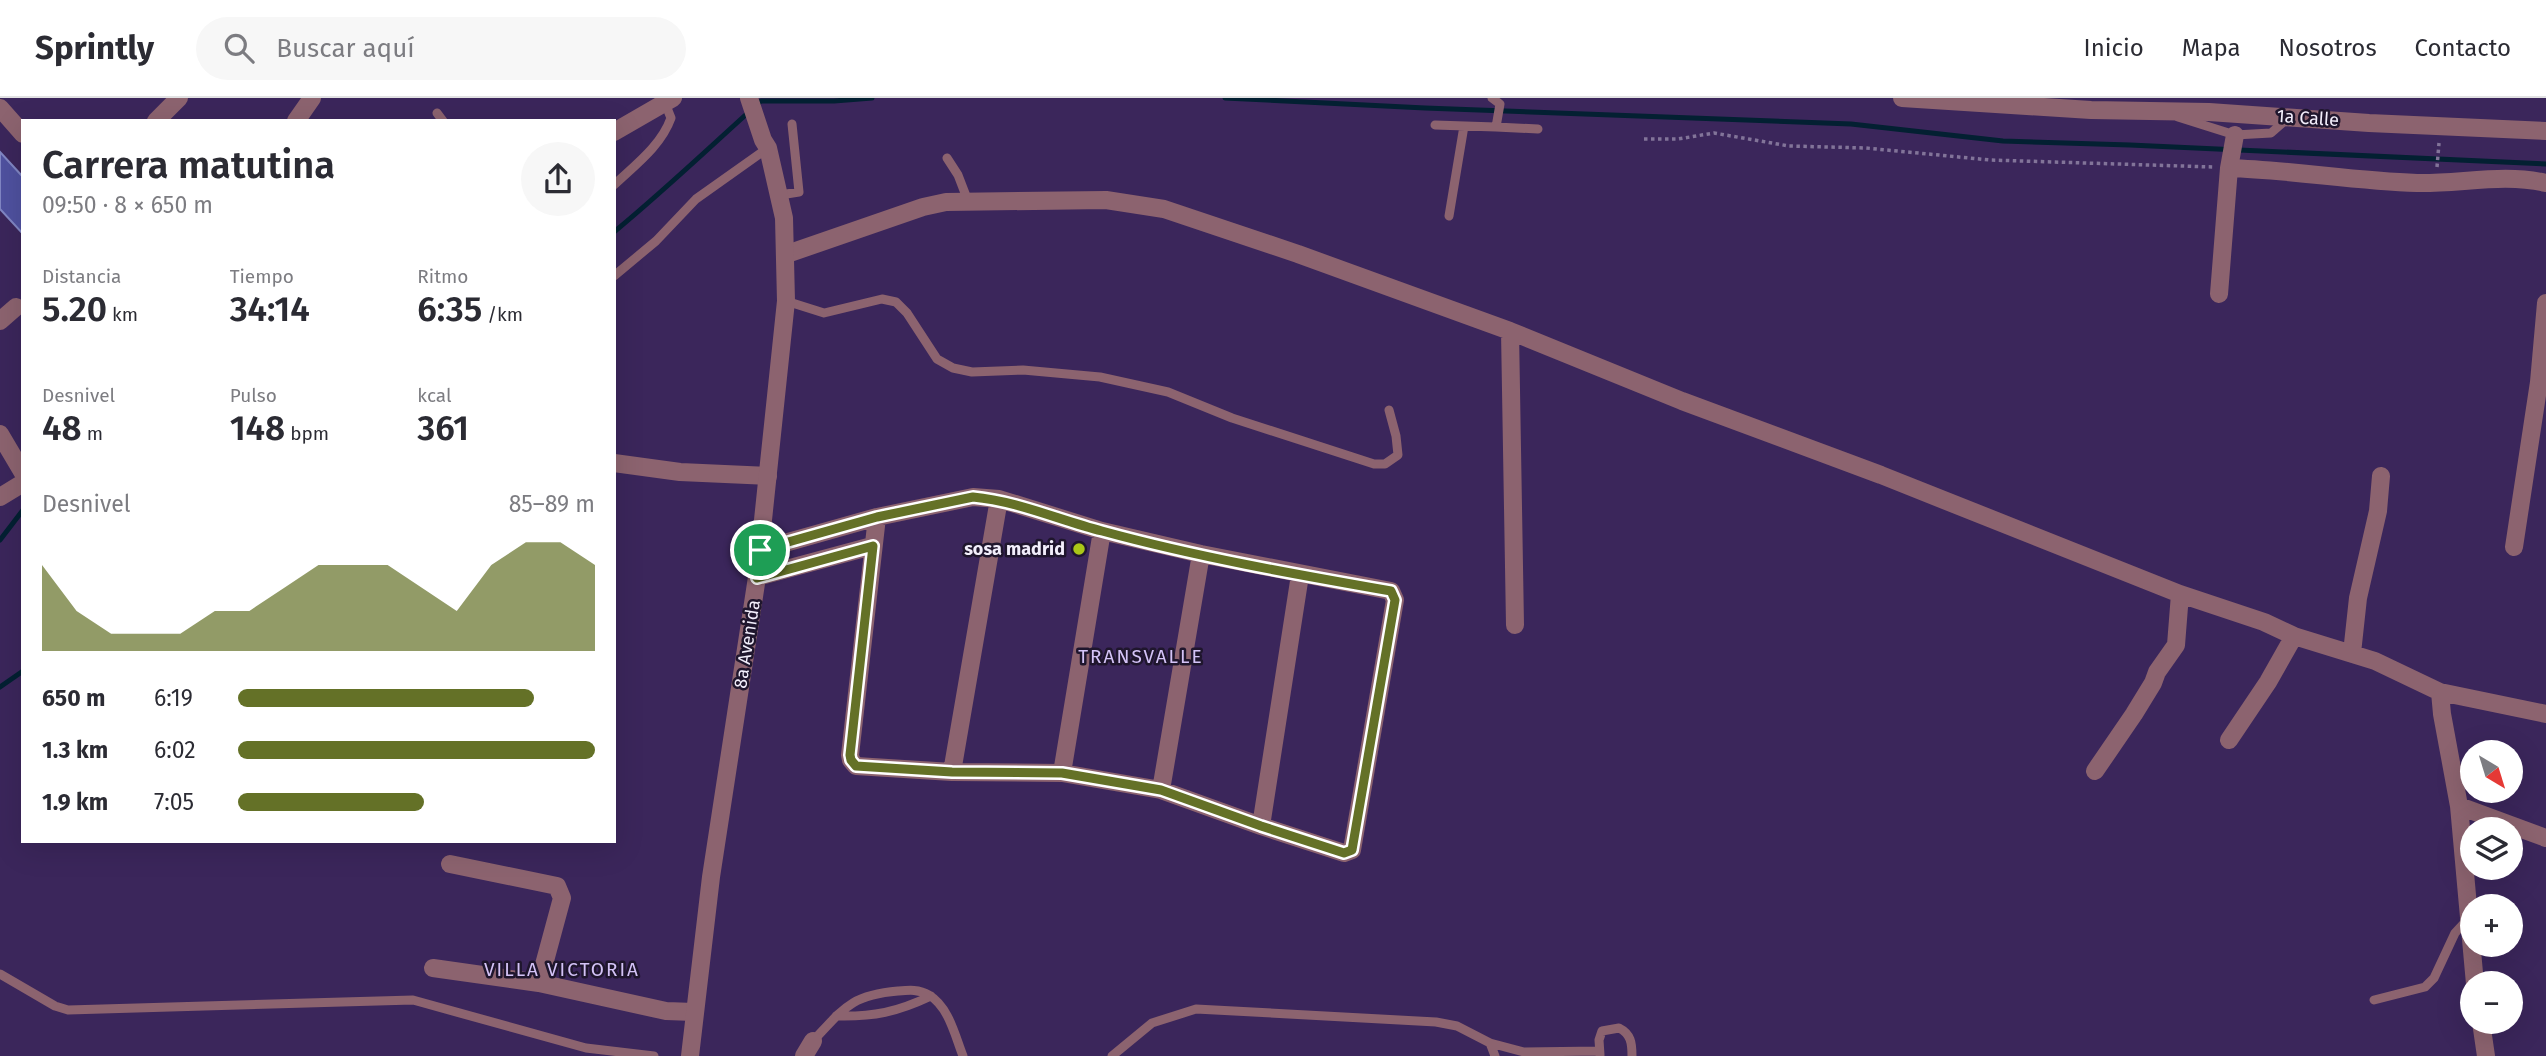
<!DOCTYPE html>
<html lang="es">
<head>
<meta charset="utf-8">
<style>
  :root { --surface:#fff; --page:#f7f7f7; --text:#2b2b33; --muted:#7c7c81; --line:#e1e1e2; --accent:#647127 }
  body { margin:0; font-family:"Fira Sans",sans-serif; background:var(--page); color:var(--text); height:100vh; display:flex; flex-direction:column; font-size:26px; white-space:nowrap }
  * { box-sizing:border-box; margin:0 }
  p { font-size:23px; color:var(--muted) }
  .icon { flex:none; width:38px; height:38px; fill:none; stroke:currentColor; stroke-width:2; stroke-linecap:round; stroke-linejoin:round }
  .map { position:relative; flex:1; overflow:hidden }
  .panel { position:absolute; left:21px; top:21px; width:595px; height:724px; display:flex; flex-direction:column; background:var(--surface); border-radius:0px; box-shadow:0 7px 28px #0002 }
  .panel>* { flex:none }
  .needle { width:46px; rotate:142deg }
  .fabs { position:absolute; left:2460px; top:642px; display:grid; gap:14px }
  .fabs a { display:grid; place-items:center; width:63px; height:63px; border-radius:50%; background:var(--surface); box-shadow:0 7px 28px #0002; font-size:35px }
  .pin { position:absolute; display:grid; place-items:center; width:60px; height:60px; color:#fff; margin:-30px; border:4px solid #fff; border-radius:50%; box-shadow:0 2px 7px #0007 }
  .round { display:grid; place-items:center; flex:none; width:74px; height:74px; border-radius:37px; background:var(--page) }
  .overview { display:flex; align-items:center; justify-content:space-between; height:119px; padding:0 21px }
  h1 { font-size:38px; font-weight:600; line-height:52px }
  .figures { display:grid; grid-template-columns:repeat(3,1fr); gap:10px; height:119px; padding:7px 21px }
  .figures div { display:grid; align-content:center }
  .figures b { font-size:35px; font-weight:600 }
  .figures small { font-size:19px; font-weight:400 }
  .figures p { font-size:19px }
  .chart { height:196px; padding:14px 21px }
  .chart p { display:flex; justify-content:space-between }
  .chart svg { width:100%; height:126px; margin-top:7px; fill:var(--accent); opacity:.7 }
  ul { padding:0 21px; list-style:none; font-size:23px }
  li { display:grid; grid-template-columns:112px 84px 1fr; align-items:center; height:52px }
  li i { height:18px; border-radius:9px; background:var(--accent) }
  header { display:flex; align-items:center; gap:42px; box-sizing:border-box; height:98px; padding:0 35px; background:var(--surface); border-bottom:2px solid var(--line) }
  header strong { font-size:33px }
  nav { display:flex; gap:38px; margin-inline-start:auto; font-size:24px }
  .search { width:490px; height:63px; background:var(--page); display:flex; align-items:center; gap:18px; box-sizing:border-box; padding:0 24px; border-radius:38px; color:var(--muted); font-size:26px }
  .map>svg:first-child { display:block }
</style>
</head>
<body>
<header>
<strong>Sprintly</strong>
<div class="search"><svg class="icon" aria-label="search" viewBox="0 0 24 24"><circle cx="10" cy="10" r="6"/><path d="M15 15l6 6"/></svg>Buscar aquí</div>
<nav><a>Inicio</a><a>Mapa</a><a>Nosotros</a><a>Contacto</a></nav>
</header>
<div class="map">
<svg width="2546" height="958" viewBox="0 0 2546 958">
  <rect width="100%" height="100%" fill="#3b265b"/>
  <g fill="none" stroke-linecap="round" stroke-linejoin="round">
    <!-- stream -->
    <path stroke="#032032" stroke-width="5" d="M1225,0L1425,10L1851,26L2003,43L2130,47L2546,66
      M614,134C665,92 712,47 761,3H834L872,0
      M0,442L23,412
      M0,589L23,573"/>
  </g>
  <!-- building -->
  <path fill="#4f519f" stroke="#8086c3" stroke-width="2" d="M0,54L23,79V136L0,111Z"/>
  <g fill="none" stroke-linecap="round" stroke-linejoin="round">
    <!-- path -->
    <path stroke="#827499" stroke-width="3.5" stroke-dasharray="3.5 3.5" stroke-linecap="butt" d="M1644,41H1678L1714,35L1789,48L1866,50L1990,62L2213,69
      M2437,69L2439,45"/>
    <!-- service -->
    <path stroke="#8c636f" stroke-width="9" d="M437,15L443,23
      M2178,19L2235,37L2271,35L2288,20
      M1435,27L1496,29L1500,6L1492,0
      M1496,29L1538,31
      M947,60L958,77L968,103
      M614,87C635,67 661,48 671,20L665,5
      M780,97L799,94L792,26
      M1449,118L1464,28
      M614,178L656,143L696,101L768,50
      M786,203L824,215L882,201L896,204L907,215L937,261L953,270L972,274L1023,272L1100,279L1168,294L1232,320L1374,366H1385L1398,357L1396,338L1389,312
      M0,876L55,908L68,912L413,902L586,950L654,958
      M2374,902L2425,889L2434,880L2455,835L2467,822
      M836,918C874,919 897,914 931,898
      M813,943C844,910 851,897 898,893C909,892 919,891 929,897C949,909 955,938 963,958
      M1490,945L1524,954L1599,953
      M1600,957L1599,942L1602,933L1619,930C1631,936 1632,945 1632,958
      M1112,958L1152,925L1196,911L1436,924L1457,928L1490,945L1495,958"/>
    <!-- minor -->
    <path stroke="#8c636f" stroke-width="18" d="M0,10L23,36
      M156,23L179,0
      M296,23L312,0
      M614,34L673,0
      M2229,70C2292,72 2354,83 2417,85C2460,86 2504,75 2546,85
      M787,156L923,109L946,104L1106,102L1164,111L1298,156L1510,233L1682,303L1881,377L2180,496L2264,524L2294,538L2375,563L2440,594L2546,616
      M2219,196L2229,70L2235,37
      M0,223L16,209
      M1510,233L1515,527
      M0,336L23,375
      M614,365L680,374L768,378
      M0,399L23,385
      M2514,449L2539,284L2546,205
      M760,452L877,419L973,399L999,401L1102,433L1201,456L1391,493L1395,502L1352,752L1344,755L1261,728L1161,692L1062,675L952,674L856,668L851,662L850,657L877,419
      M757,479L872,448
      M2352,555L2358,500L2378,413L2381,378
      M2440,594L2442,616L2459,708L2475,886
      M2229,642L2268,584L2294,538
      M2095,673L2134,616L2153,585L2157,574L2176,547L2180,496
      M952,674L999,401
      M1062,675L1102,433
      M1161,692L1201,456
      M2459,708L2546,740
      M1261,728L1300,477
      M450,766L557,788L562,800L539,885
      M433,870L539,885L666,913L694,914
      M2481,924L2486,958
      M804,958L813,943"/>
    <!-- tertiary -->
    <path stroke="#8c636f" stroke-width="18" d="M1902,0L2091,12L2209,14L2369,25L2546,33
      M690,958L711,779L757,479L786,203L784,120L768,50L763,42L749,0"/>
  </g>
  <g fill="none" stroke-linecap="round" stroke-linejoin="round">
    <defs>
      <path id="route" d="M973,399C1017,403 1059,422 1102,433C1197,459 1294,476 1391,493L1395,502L1352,752L1344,755L1261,728L1161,692L1062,675L952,674L856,668L851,662L850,657L873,448L757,480L760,452L877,419Z"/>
    </defs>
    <!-- route casing -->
    <use href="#route" stroke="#fff" stroke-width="14"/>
    <!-- route -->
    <use href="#route" stroke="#647127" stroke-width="9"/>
  </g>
  <!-- markers -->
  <circle fill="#aac718" stroke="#1f162d" stroke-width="2.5" cx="1079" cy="451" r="7"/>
  <g text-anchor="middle" stroke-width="5" stroke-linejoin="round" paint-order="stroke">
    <!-- street labels -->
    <g font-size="18" fill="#f2eefb" stroke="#1f162d">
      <text transform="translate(2308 20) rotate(4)" y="6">1a Calle</text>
      <text transform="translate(747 546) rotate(-81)" y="6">8a Avenida</text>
    </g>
    <!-- poi labels -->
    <g font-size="18" font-weight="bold" fill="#f2eefb" stroke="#1f162d" text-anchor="end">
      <text x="1065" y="457">sosa madrid</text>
    </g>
    <!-- neighbourhood labels -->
    <g font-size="19" letter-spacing="2" fill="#d4c3f7" stroke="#1f162d">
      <text x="1141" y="565">TRANSVALLE</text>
      <text x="562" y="878">VILLA VICTORIA</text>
    </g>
  </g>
</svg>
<div class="fabs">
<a><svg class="needle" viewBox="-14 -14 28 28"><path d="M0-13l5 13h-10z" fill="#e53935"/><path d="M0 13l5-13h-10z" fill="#7c7c81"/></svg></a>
<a><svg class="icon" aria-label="layers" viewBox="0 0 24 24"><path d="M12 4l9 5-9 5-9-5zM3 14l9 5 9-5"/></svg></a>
<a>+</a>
<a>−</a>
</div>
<div class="pin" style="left:760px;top:452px;background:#1e9e55"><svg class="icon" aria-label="arrive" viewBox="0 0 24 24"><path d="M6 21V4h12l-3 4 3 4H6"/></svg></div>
<section class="panel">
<div class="overview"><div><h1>Carrera matutina</h1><p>09:50 · 8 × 650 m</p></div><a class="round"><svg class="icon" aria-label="share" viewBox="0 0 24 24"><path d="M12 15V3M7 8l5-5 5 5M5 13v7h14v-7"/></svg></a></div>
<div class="figures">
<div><p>Distancia</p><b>5.20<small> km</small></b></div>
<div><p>Tiempo</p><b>34:14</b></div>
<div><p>Ritmo</p><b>6:35<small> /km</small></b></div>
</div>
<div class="figures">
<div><p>Desnivel</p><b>48<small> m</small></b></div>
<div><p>Pulso</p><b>148<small> bpm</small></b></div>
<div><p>kcal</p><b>361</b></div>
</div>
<div class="chart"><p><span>Desnivel</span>85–89 m</p>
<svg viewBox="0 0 160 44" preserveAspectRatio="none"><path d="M0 44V14L10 30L20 38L30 38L40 38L50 30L60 30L70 22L80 14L90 14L100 14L110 22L120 30L130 14L140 6L150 6L160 14V44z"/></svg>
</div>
<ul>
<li><b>650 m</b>6:19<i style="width:83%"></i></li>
<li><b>1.3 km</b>6:02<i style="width:100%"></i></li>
<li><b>1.9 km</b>7:05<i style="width:52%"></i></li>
</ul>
</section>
</div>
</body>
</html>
